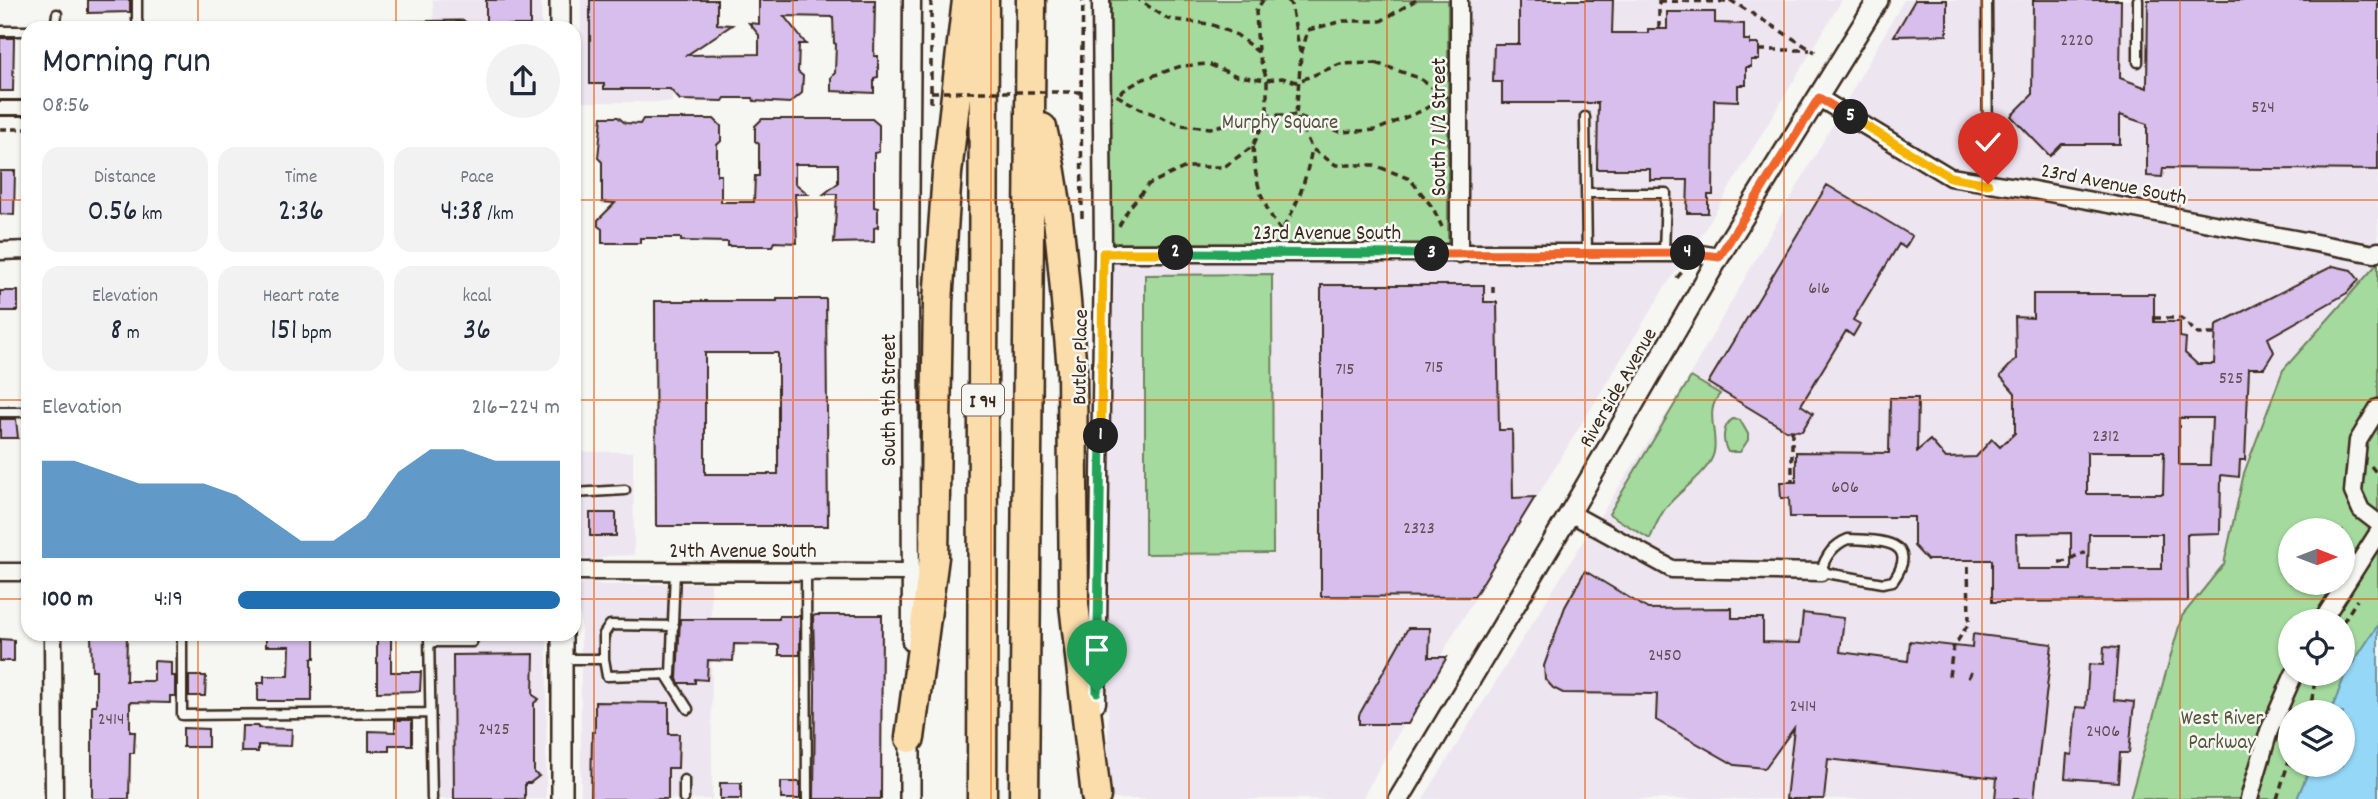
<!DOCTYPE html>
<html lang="en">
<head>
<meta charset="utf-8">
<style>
  :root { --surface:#fff; --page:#f2f2f3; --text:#1f2937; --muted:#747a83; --accent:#1f6fb2 }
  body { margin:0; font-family:Dekko,sans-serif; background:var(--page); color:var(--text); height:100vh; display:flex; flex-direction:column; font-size:26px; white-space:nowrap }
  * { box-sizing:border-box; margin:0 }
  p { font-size:23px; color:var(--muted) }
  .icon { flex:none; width:38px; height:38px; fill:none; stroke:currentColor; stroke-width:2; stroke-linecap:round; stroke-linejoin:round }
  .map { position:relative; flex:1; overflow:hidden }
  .sheet { position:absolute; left:21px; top:21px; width:560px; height:620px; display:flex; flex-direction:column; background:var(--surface); border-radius:21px; box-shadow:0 2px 5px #0004 }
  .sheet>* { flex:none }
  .needle { width:46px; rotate:90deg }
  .fabs { position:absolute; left:2278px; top:518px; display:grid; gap:14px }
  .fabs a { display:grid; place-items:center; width:77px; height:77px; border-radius:50%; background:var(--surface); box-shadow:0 2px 5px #0004; font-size:35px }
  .pin { position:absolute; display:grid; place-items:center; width:60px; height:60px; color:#fff; margin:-72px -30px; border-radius:50% 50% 50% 0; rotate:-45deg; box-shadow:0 0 7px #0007 }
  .pin .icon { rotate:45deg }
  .km { position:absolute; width:35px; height:35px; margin:-18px; border-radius:50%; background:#222; color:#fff; font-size:19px; line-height:35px; text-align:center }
  .round { display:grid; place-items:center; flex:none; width:74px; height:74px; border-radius:37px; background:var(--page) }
  .overview { display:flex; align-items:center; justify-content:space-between; height:119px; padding:0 21px }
  h1 { font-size:38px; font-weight:600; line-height:52px }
  .metrics { display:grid; grid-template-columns:repeat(3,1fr); gap:10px; height:119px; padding:7px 21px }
  .metrics div { display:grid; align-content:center; border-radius:18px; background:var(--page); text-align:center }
  .metrics b { font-size:30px; font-weight:600 }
  .metrics small { font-size:19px; font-weight:400 }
  .metrics p { font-size:19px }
  .chart { height:196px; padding:14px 21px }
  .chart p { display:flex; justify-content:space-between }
  .chart svg { width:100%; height:126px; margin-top:7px; fill:var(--accent); opacity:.7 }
  ul { padding:0 21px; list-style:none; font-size:23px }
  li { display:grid; grid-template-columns:112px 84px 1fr; align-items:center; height:52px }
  li i { height:18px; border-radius:9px; background:var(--accent) }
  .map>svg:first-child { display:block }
</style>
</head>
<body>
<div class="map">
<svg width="2378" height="799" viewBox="0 0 2378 799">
  <rect width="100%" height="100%" fill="#f6f6f2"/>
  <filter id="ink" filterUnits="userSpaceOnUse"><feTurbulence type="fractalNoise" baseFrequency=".0143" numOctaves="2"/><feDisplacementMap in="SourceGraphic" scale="14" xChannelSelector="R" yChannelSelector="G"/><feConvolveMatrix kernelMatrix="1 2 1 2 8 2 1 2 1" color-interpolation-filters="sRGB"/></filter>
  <g filter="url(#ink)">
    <!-- built -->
    <path fill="#ede5f0" d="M433,0H541V28H434Z
      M581,0H671L672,102H581Z
      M1111,0H1842L1696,244L1665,287L1455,631L1362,799H1108Z
      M1904,0H2378V277L2233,526L2224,564L2207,585L2139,799H1423L1576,553L1673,404Z
      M582,452H633L634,555L607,556L598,560L577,557L575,542L582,522Z
      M586,582L604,585L711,583L712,799H581V617L575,605L576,589L579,585Z
      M429,634H547L546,799H430Z"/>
    <!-- green -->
    <path fill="#a4da9d" stroke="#70825e" stroke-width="2" fill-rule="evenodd" d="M1111,0H1448V245L1111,243Z
      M2378,263V625L2345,675L2331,712H2291V765H2311L2297,799H2130L2182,616L2224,564L2244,473L2283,370ZM2291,530H2343V583H2291ZM2291,621H2343V674H2291Z
      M1272,274L1273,553L1145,554V275Z
      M1691,377L1720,394C1704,411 1718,432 1714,452C1710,472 1680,490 1668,505C1659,515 1655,527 1650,539L1609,514Z
      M1733,419L1740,420L1748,434V440L1740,452H1728C1722,442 1722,425 1733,419Z"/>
    <!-- water -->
    <path fill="#94d7f6" stroke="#7092a0" stroke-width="2" d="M2378,625V799H2297L2311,765H2343V712H2331L2345,675Z"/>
    <!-- building -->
    <path fill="#d7beed" stroke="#3b2a1e" stroke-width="2" fill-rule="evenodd" d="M88,0H130V12L88,13Z
      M486,0H530V25H486Z
      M590,0H717V24L732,25L687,55L759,54V35L749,23L759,24V0H875L874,56H878V77L874,78V93L831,91V77L835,73L836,44L834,43L833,17L784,16L806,44H799L798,72L803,76L802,93L790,103L754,101L753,98H725L723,101L680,100L670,89H604V84H590Z
      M1519,0H1613L1612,33H1648V29H1667V12H1715V23L1744,24V40H1750V44H1759V60H1751V67H1746V85H1738V101L1714,100L1713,195H1708V213H1687L1688,180H1650V169H1597L1598,103H1502V82H1493L1494,44H1519Z
      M1915,0H1947V35L1894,36Z
      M2033,0H2121L2120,78L2147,88L2148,0H2378V170L2163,168L2162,177L2147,176V124L2120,115V144H2062L2050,156L2011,116L2032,95Z
      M0,38H14L13,91H0Z
      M602,117H618L625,123L640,124L643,119H714L721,126V141L717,145V175H721V202H754L755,176H759V144L755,141V126L762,119H872L879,125V152L874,153V207L878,208V227L874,228V242L834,243L837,194H824L838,183V164H795V183L808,194H795L797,243L774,242L772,246H728V242L681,241V238H640V243H602V229L598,226V220L615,203L602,202V162L598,158Z
      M0,171H15L14,215L0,214Z
      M1827,185L1912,236L1905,248L1899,244L1853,320L1860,324L1853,336L1846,331L1801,405L1813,413L1802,431L1786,430L1708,383Z
      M2333,266L2351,270L2359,280L2347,293L2268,338L2274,352L2264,368H2249L2245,460H2240L2239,477L2221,475L2220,533L2187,534L2188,601L1992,602V560H1927L1914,546V517H1790L1789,498H1781L1780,482H1796V452L1889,453L1890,398H1918L1917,451L1930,440L1946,458L1976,457L1992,439L2000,447L2015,433V393L2000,376L2016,359L2015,317L2033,318V294H2154V322H2180V337L2186,338L2185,353L2197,364H2214L2216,325ZM2179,418H2212L2210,465H2179ZM2087,452H2164L2163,494H2087ZM2071,533V569H2017L2016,534ZM2089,534H2162V569H2088Z
      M1321,285H1484V302H1497L1499,430H1512L1513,498L1535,497L1474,597L1321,596Z
      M0,291H18V311H0Z
      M777,299H826L828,526H656L655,301H777ZM705,353H778V474H705Z
      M0,419H16L18,438H0Z
      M590,513H616V536H590Z
      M1585,571L1648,609L1732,608V618H1763V642L1800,643L1803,613L1844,618L1840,652L1908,661L1910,641L1972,648L1973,634L2052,644L2034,799H1995L1997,778L1828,759L1824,799H1786L1794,728L1765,768L1735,765L1656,720L1657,694L1563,693L1553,688L1545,679L1544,666L1565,607Z
      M816,615H882L881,799H814L815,690L813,616Z
      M779,616H800V655H779V645L734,644L733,661L708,660L707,680L695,679V683H679L677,679L680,619H779Z
      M1408,628H1430L1429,657H1447L1408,724H1359V715Z
      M266,634H315V658H312V701H258V683H264V676H289L290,646H266Z
      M377,634H391V672H421L420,691L377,692Z
      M91,635H127L126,681H154V661L171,662V676H175V696H170V703L130,702V732H135L134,753H130L129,799H92V705H96V670H92Z
      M0,639L14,640V661H0Z
      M2104,647L2118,648L2114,700L2134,702L2129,753H2120L2118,782L2065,778L2067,754L2072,755L2076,707L2086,708L2089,664L2103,665Z
      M534,654L533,695L539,699L534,703V773L539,776L530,783H525V799H454L453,655Z
      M189,676H206L205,696H189Z
      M595,702L669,703V734H679L678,768H668V799H591L592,732H595Z
      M395,720H412V745H389V751H369V731L395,732Z
      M242,726H258V728L292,729L291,746L258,745V752H241Z
      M183,728L208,729V747H183Z
      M781,782H800V799H781Z
      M720,783H741V799H720Z"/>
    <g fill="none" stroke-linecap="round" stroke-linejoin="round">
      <defs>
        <path id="service" d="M137,0V20L139,28
          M1987,0L1988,183
          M51,28L56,21L57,14
          M329,28L462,26
          M0,31H28
          M2138,62V0
          M1585,117L1587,253
          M1586,193H1666L1664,253
          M0,412H28
          M574,493L625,490
          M1848,539C1875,540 1923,539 1893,581L1883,583L1821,572C1825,556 1833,545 1848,539Z
          M806,571L807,799
          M182,634V715L430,713
          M429,634L432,799
          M429,642H472L475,634
          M562,659H604L607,676L671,674L675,571
          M604,659V634L610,625L674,626
          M667,676L688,709
          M684,799V780"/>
        <path id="pedestrian" d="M0,108H28"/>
        <path id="minor" d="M1819,98L1950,177L2023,188L2374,254L2378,251
          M0,251L28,250
          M1103,253H1695L1719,257
          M1459,254V0
          M2378,408L2358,441L2353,492L2361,510L2378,523
          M1570,513L1672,569L1821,572
          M574,571L912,572
          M0,572H28
          M2322,621L2378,533
          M53,634L54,799
          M911,642L910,270L912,0
          M1097,703L1103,253L1101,0
          M2249,799L2269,731L2294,674"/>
        <path id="tertiary" d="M560,0V28
          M562,634V799
          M910,799V738
          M1399,799L1570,513L1719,257L1878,0"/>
        <path id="motorway" d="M1042,128C1061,207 1064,288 1072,369L1074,604L1096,796
          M910,738L934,557L938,302L947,173L967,0
          M982,799L984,0
          M1024,799L1031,0"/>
      </defs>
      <!-- service casing -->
      <use href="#service" stroke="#3b2a1e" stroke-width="13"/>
      <!-- pedestrian casing -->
      <use href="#pedestrian" stroke="#3b2a1e" stroke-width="18"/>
      <!-- minor casing -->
      <use href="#minor" stroke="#3b2a1e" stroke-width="21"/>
      <!-- tertiary casing -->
      <use href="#tertiary" stroke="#3b2a1e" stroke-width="24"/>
      <!-- motorway casing -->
      <use href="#motorway" stroke="#3b2a1e" stroke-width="33"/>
      <!-- path -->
      <path stroke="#3b2a1e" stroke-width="3.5" stroke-dasharray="7 5" stroke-linecap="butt" d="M931,0V103
        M1288,0L1291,5L1300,52
        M1416,0L1381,21H1343L1308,30L1301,55L1296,115L1312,149L1336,165H1374L1410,179L1433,208L1442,227
        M1730,0L1815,52
        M1659,1L1731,2
        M1659,29V0
        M1759,50H1810
        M1258,52L1256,11L1263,0
        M1376,63L1419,78L1446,97L1421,111L1376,130L1340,132L1296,115H1267L1210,128L1181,125L1141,109L1116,95L1141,80L1181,66L1208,64L1237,76L1267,80L1282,78L1297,82L1340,64Z
        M0,129H28
        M1253,146C1255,180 1260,202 1281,231C1298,206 1306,179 1312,149
        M1082,218L1081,92L1083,0
        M1119,226L1129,208L1149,184L1186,167H1224L1253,146L1267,115V80L1258,52L1237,35L1210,24L1168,19L1139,0
        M1677,278L1684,269
        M1493,286V296
        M2154,318H2181L2198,334H2216
        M1792,430V482
        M2371,466L2378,475
        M2059,562C2072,562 2074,554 2085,553
        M2343,622L2357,600
        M1949,676L1953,648L1969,623L1968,560
        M1968,678L1973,669
        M2307,712L2312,699L2316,674
        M2277,799L2291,754"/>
      <!-- service -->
      <use href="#service" stroke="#f6f6f2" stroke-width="8"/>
      <!-- pedestrian -->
      <use href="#pedestrian" stroke="#f6f6f2" stroke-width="12"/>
      <!-- minor -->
      <use href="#minor" stroke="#f6f6f2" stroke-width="16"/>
      <!-- tertiary -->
      <use href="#tertiary" stroke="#f6f6f2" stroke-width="19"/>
      <!-- motorway -->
      <use href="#motorway" stroke="#faddab" stroke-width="28"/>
      <!-- path-bridge -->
      <path stroke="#3b2a1e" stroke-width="3.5" stroke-dasharray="7 5" stroke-linecap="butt" d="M931,92H1081"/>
    </g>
  </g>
  <g fill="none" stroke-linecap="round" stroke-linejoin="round" filter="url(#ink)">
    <defs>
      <path id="split-1" d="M1097,692L1101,436"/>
      <path id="split-2" d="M1101,436L1103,253H1176"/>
      <path id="split-3" d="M1176,253L1432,254"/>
      <path id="split-4" d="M1432,254L1688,253"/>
      <path id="split-5" d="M1688,253L1719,257L1819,98L1851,117"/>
      <path id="split-6" d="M1851,117L1950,177L1988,184"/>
    </defs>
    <!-- split-1 casing -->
    <use href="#split-1" stroke="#fff" stroke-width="14"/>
    <!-- split-2 casing -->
    <use href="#split-2" stroke="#fff" stroke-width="14"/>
    <!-- split-3 casing -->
    <use href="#split-3" stroke="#fff" stroke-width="14"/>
    <!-- split-4 casing -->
    <use href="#split-4" stroke="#fff" stroke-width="14"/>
    <!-- split-5 casing -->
    <use href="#split-5" stroke="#fff" stroke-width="14"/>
    <!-- split-6 casing -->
    <use href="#split-6" stroke="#fff" stroke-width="14"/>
    <!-- split-1 -->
    <use href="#split-1" stroke="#22a559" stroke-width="9"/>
    <!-- split-2 -->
    <use href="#split-2" stroke="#f5b400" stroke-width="9"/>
    <!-- split-3 -->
    <use href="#split-3" stroke="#22a559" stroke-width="9"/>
    <!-- split-4 -->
    <use href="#split-4" stroke="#f0652b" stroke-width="9"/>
    <!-- split-5 -->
    <use href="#split-5" stroke="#f0652b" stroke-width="9"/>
    <!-- split-6 -->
    <use href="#split-6" stroke="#f5b400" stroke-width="9"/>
  </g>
  <!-- grid -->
  <path fill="none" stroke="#e8590c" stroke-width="2" stroke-opacity="0.55" d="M198,0V28M396,0V28M594,0V799M793,0V799M991,0V799M1189,0V799M1387,0V799M1585,0V799M1784,0V799M1982,0V799M2180,0V799M0,200H28M574,200H2378M0,400H28M574,400H2378M0,599H28M574,599H2378M198,634V799M396,634V799"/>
  <g text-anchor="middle" stroke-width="5" stroke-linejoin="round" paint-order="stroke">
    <!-- number labels -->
    <g font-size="18" fill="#624f52">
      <text x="2077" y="45">2220</text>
      <text x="2263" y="112">524</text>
      <text x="1819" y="293">616</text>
      <text x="1434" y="372">715</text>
      <text x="1345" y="374">715</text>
      <text x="2231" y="383">525</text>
      <text x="2106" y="441">2312</text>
      <text x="1845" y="492">606</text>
      <text x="1419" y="533">2323</text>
      <text x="1665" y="660">2450</text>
      <text x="1803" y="711">2414</text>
      <text x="111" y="724">2414</text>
      <text x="494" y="734">2425</text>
      <text x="2103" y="736">2406</text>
    </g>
    <!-- shield labels -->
    <rect fill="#f6f6f2" stroke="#73675e" stroke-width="2" x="962" y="384.5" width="42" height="31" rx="5"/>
    <g font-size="19" font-weight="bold" fill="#3b2a1e">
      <text x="983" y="407">I 94</text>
    </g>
    <!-- park labels -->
    <g font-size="21" fill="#55563e" stroke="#f6f6f2">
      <text x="1280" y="128">Murphy Square</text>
      <text x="2222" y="724">West River<tspan x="2222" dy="24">Parkway</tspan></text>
    </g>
    <!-- street labels -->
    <g font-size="21" fill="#3b2a1e" stroke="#f6f6f2">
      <text transform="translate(1438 127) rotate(-90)" y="7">South 7 1/2 Street</text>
      <text transform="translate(2114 183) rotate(11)" y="7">23rd Avenue South</text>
      <text x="1327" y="239">23rd Avenue South</text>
      <text transform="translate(1079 357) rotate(-89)" y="7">Butler Place</text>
      <text transform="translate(1617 387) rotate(-60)" y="7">Riverside Avenue</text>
      <text transform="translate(888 400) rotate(-90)" y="7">South 9th Street</text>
      <text x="743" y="557">24th Avenue South</text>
    </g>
  </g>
</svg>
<div class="fabs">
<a><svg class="needle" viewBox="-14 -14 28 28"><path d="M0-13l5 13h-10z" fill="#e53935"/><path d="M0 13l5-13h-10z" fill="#747a83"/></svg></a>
<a><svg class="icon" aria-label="locate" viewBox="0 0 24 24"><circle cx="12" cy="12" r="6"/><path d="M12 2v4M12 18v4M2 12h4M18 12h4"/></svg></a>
<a><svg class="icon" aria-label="layers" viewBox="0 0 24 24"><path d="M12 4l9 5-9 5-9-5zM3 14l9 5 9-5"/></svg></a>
</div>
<div class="pin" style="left:1097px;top:692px;background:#1e9e55"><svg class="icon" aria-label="arrive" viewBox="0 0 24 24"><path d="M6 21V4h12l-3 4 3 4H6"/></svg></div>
<div class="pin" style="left:1988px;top:184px;background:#d93025"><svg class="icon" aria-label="check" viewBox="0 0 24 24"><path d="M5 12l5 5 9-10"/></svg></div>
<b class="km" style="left:1101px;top:436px">1</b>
<b class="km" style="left:1176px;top:253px">2</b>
<b class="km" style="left:1432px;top:254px">3</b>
<b class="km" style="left:1688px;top:253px">4</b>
<b class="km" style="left:1851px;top:117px">5</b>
<section class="sheet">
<div class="overview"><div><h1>Morning run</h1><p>08:56</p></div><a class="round"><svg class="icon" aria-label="share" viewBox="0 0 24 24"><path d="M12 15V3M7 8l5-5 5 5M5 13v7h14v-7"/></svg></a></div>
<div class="metrics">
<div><p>Distance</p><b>0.56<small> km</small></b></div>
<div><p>Time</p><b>2:36</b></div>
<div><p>Pace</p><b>4:38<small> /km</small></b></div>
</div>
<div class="metrics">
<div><p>Elevation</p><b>8<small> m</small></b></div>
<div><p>Heart rate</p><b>151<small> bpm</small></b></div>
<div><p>kcal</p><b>36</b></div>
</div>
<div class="chart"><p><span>Elevation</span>216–224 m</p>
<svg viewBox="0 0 160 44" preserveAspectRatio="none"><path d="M0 44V10L10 10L20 14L30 18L40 18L50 18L60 22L70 30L80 38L90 38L100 30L110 14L120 6L130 6L140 10L150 10L160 10V44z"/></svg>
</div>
<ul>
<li><b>100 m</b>4:19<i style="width:100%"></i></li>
</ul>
</section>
</div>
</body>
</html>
